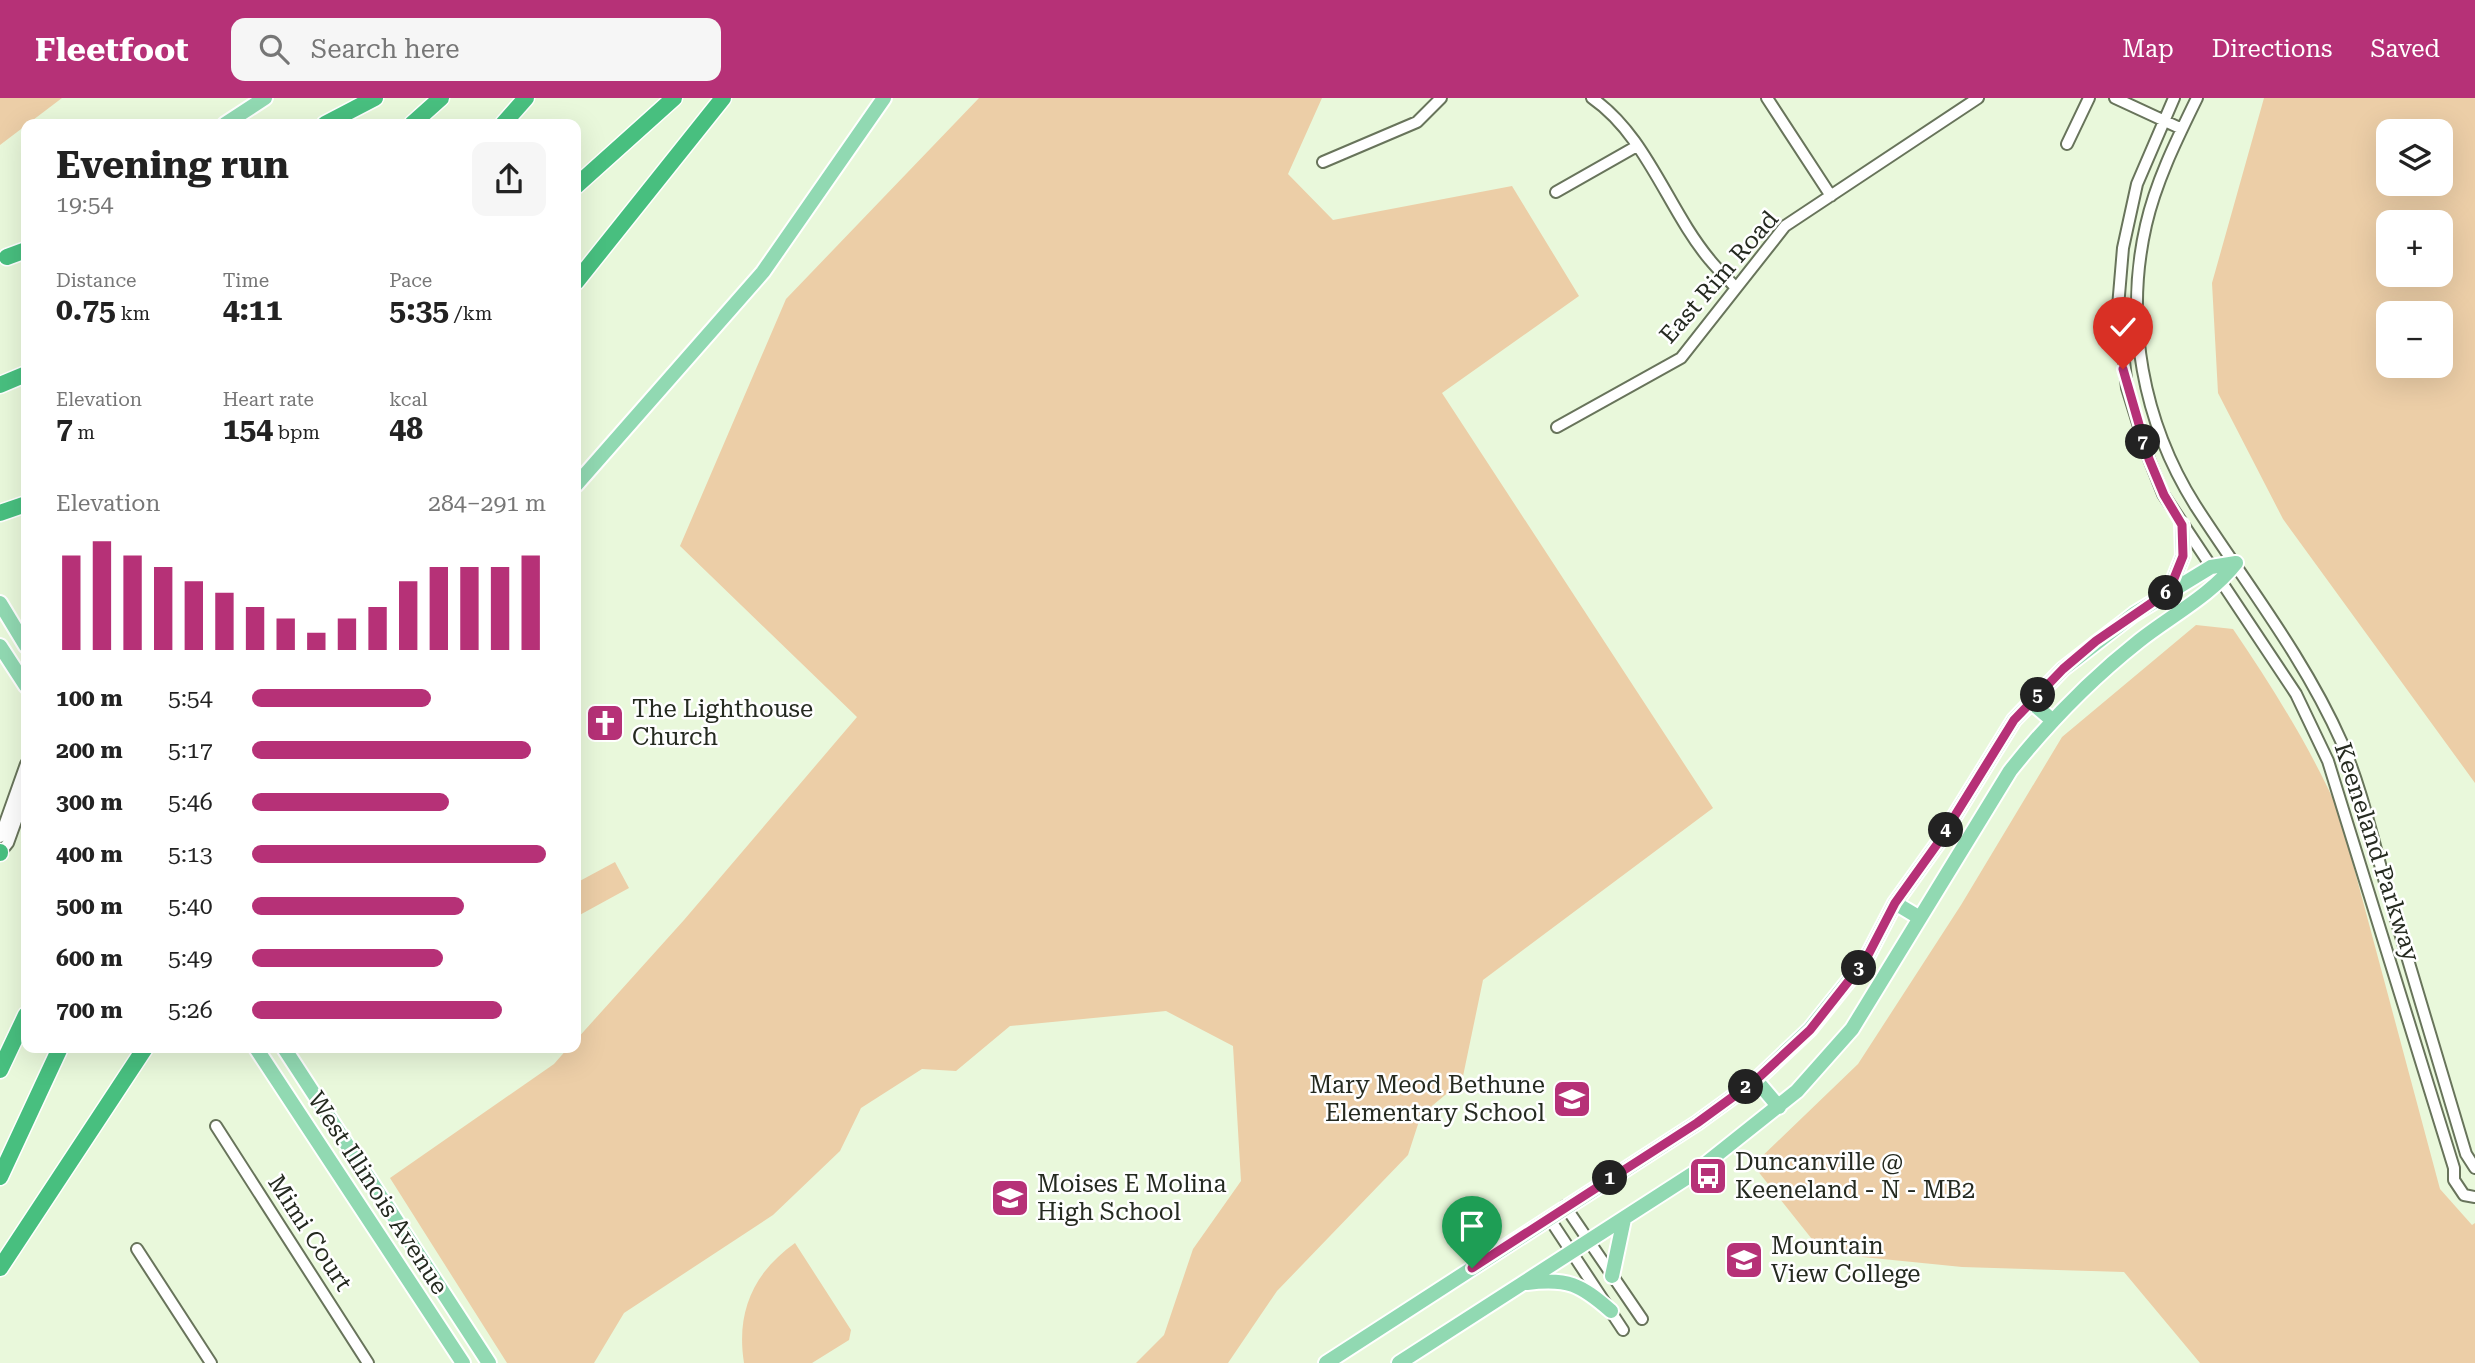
<!DOCTYPE html>
<html lang="en">
<head>
<meta charset="utf-8">
<style>
  :root { --surface:#fff; --page:#f6f6f6; --text:#222; --muted:#767676; --accent:#b63177 }
  body { margin:0; font-family:"Roboto Serif",serif; background:var(--page); color:var(--text); height:100vh; display:flex; flex-direction:column; font-size:26px; white-space:nowrap }
  * { box-sizing:border-box; margin:0 }
  p { font-size:23px; color:var(--muted) }
  .icon { flex:none; width:38px; height:38px; fill:none; stroke:currentColor; stroke-width:2; stroke-linecap:round; stroke-linejoin:round }
  .map { position:relative; flex:1; overflow:hidden }
  .side { position:absolute; left:21px; top:21px; width:560px; height:934px; display:flex; flex-direction:column; background:var(--surface); border-radius:14px; box-shadow:0 7px 28px #0002 }
  .side>* { flex:none }
  .tools { position:absolute; left:2376px; top:21px; display:grid; gap:14px }
  .tools a { display:grid; place-items:center; width:77px; height:77px; border-radius:14px; background:var(--surface); box-shadow:0 7px 28px #0002; font-size:35px }
  .pin { position:absolute; display:grid; place-items:center; width:60px; height:60px; color:#fff; margin:-72px -30px; border-radius:50% 50% 50% 0; rotate:-45deg; box-shadow:0 0 7px #0007 }
  .pin .icon { rotate:45deg }
  .km { position:absolute; width:35px; height:35px; margin:-18px; border-radius:50%; background:#222; color:#fff; font-size:19px; line-height:35px; text-align:center }
  .round { display:grid; place-items:center; flex:none; width:74px; height:74px; border-radius:14px; background:var(--page) }
  .summary { display:flex; align-items:center; justify-content:space-between; height:119px; padding:0 35px }
  h1 { font-size:38px; font-weight:700; line-height:52px }
  .figures { display:grid; grid-template-columns:repeat(3,1fr); gap:10px; height:119px; padding:7px 35px }
  .figures div { display:grid; align-content:center }
  .figures b { font-size:30px; font-weight:700 }
  .figures small { font-size:19px; font-weight:400 }
  .figures p { font-size:19px }
  .chart { height:196px; padding:14px 35px }
  .chart p { display:flex; justify-content:space-between }
  .chart svg { width:100%; height:126px; margin-top:7px; stroke:var(--accent); stroke-width:6 }
  ul { padding:0 35px; list-style:none; font-size:23px }
  li { display:grid; grid-template-columns:112px 84px 1fr; align-items:center; height:52px }
  li i { height:18px; border-radius:9px; background:var(--accent) }
  header { display:flex; align-items:center; gap:42px; box-sizing:border-box; height:98px; padding:0 35px; background:var(--accent); color:#fff }
  header strong { font-size:33px }
  nav { display:flex; gap:38px; margin-inline-start:auto; font-size:24px }
  .search { width:490px; height:63px; background:var(--page); display:flex; align-items:center; gap:18px; box-sizing:border-box; padding:0 24px; border-radius:14px; color:var(--muted); font-size:26px }
  .map>svg:first-child { display:block }
</style>
</head>
<body>
<header>
<strong>Fleetfoot</strong>
<div class="search"><svg class="icon" aria-label="search" viewBox="0 0 24 24"><circle cx="10" cy="10" r="6"/><path d="M15 15l6 6"/></svg>Search here</div>
<nav><a>Map</a><a>Directions</a><a>Saved</a></nav>
</header>
<div class="map">
<svg width="2475" height="1265" viewBox="0 0 2475 1265">
  <rect width="100%" height="100%" fill="#e9f8db"/>
  <!-- green -->
  <path fill="#eccea7" fill-rule="evenodd" d="M0,0H62L0,47Z
    M979,0H1322L1288,76L1333,122L1512,88L1579,198L1442,295L1713,710L1483,882L1462,983L1421,1017L1408,1057L1277,1193L1228,1265H1136L1164,1237L1193,1151L1241,1083L1233,948L1166,913L1010,928L956,973L922,971L861,1010L840,1053L773,1117L624,1215L594,1265H507L390,1080L554,966L568,950H576V942L684,822L857,619L680,448L786,201Z
    M2264,0H2475V685L2283,421L2218,295L2212,185ZM2389,33H2441V86H2389ZM2389,124H2441V177H2389ZM2389,215H2441V268H2389Z
    M2196,527L2233,531C2273,590 2310,649 2339,714L2440,1091L2472,1127L2475,1125V1265H2200L2124,1174L1962,1169L1823,1155L1753,1067L1858,966L1961,807L2062,639Z
    M615,764L629,790L576,819V785Z
    M795,1145L851,1232L849,1242L812,1265H744C736,1214 753,1175 795,1145Z"/>
  <g fill="none" stroke-linecap="round" stroke-linejoin="round">
    <defs>
      <path id="minor" d="M1592,0C1647,38 1668,112 1710,162C1718,172 1728,181 1736,190
        M1767,0L1831,98
        M2115,0L2182,31
        M2174,0L2137,86L2123,150L2118,209L2127,290L2149,361L2163,396L2296,596L2328,663L2454,1070V1082L2464,1097L2475,1099
        M2197,0C2177,41 2156,83 2146,127C2124,223 2143,324 2195,407C2246,486 2304,559 2342,645C2363,694 2374,748 2389,798C2414,884 2441,970 2466,1056L2475,1070
        M2067,46L2089,0
        M1323,64L1417,24L1441,0
        M1556,94L1637,48
        M1557,329L1681,260L1785,128L1978,0
        M0,739L26,666
        M0,755L8,745L26,695
        M216,1028L368,1265
        M1565,1108L1642,1221
        M1549,1120L1623,1232
        M137,1151L211,1265"/>
      <path id="major" d="M225,26L265,0
        M576,387L763,174L884,0
        M2169,493L2183,458L2182,427
        M0,505L26,548
        M0,548L26,588
        M2031,604L2052,622
        M1895,805L1920,820
        M256,950L463,1265
        M284,950L489,1265
        M1756,982L1779,1009
        M1612,1178L1624,1121
        M1527,1185C1568,1180 1580,1186 1611,1213
        M1326,1265L1697,1025L1756,982L1810,931L1866,861L1895,805L1938,745L2014,622L2063,571L2134,516L2211,469L2236,465
        M1399,1265L1694,1075L1797,993L1852,931L2010,673C2048,625 2091,581 2139,543C2172,517 2210,498 2236,465"/>
      <path id="highway" d="M325,26L375,0
        M412,26L441,0
        M503,26L526,0
        M576,88L674,0
        M7,159L26,152
        M576,184L723,0
        M0,287L26,276
        M0,415L26,406
        M0,755V754
        M0,972L26,917
        M0,1079L60,950
        M0,1170L145,950"/>
    </defs>
    <!-- minor casing -->
    <use href="#minor" stroke="#68745b" stroke-width="14"/>
    <!-- major casing -->
    <use href="#major" stroke="#fff" stroke-width="18"/>
    <!-- highway casing -->
    <use href="#highway" stroke="#fff" stroke-width="19"/>
    <!-- minor -->
    <use href="#minor" stroke="#fff" stroke-width="10"/>
    <!-- major -->
    <use href="#major" stroke="#91d9b2" stroke-width="14"/>
    <!-- highway -->
    <use href="#highway" stroke="#48bf7f" stroke-width="16"/>
  </g>
  <g fill="none" stroke-linecap="round" stroke-linejoin="round">
    <defs>
      <path id="route" d="M1472,1170L1697,1025L1756,982L1810,932L1866,861L1895,805L1938,745L2014,622L2063,571L2096,543L2169,493L2183,458L2182,427L2164,397L2149,361L2123,271"/>
    </defs>
    <!-- route casing -->
    <use href="#route" stroke="#fff" stroke-width="14"/>
    <!-- route -->
    <use href="#route" stroke="#b63177" stroke-width="9"/>
  </g>
  <!-- icons -->
  <defs>
    <symbol id="church-square" viewBox="-11 -11 22 22"><rect x="-9" y="-9" width="18" height="18" rx="4" fill="#b63177" stroke="#fff"/><path d="M-1.2-6h2.4v3.5h3.3v2.4h-3.3V6h-2.4V-.1h-3.3v-2.4h3.3Z" fill="#fff"/></symbol>
    <symbol id="school-square" viewBox="-11 -11 22 22"><rect x="-9" y="-9" width="18" height="18" rx="4" fill="#b63177" stroke="#fff"/><path d="M0-5L7-2L0 1L-7-2ZM-4 1L0 2.5L4 1V4Q0 6-4 4Z" fill="#fff"/></symbol>
    <symbol id="bus-square" viewBox="-11 -11 22 22"><rect x="-9" y="-9" width="18" height="18" rx="4" fill="#b63177" stroke="#fff"/><path d="M-5-6H5V4H4V6H2V4H-2V6H-4V4H-5ZM-3.5-4V0h7V-4ZM-3.5 1.2v1.5H-2V1.2ZM2 1.2v1.5H3.5V1.2Z" fill="#fff"/></symbol>
    <symbol id="university-square" viewBox="-11 -11 22 22"><rect x="-9" y="-9" width="18" height="18" rx="4" fill="#b63177" stroke="#fff"/><path d="M0-5L7-2L0 1L-7-2ZM-4 1L0 2.5L4 1V4Q0 6-4 4Z" fill="#fff"/></symbol>
  </defs>
  <g fill-rule="evenodd">
    <use href="#church-square" x="583" y="603" width="44" height="44"/>
    <use href="#school-square" x="1550" y="979" width="44" height="44"/>
    <use href="#bus-square" x="1686" y="1056" width="44" height="44"/>
    <use href="#school-square" x="988" y="1078" width="44" height="44"/>
    <use href="#university-square" x="1722" y="1140" width="44" height="44"/>
  </g>
  <g text-anchor="middle" stroke-width="5" stroke-linejoin="round" paint-order="stroke">
    <!-- street labels -->
    <g font-size="24" fill="#252a20" stroke="#fff">
      <text transform="translate(1719 179) rotate(-49)" y="8">East Rim Road</text>
      <text transform="translate(2377 754) rotate(72)" y="8">Keeneland Parkway</text>
      <text transform="translate(378 1095) rotate(57)" y="8">West Illinois Avenue</text>
      <text transform="translate(310 1135) rotate(57)" y="8">Mimi Court</text>
    </g>
    <!-- poi labels -->
    <g font-size="24" fill="#252a20" stroke="#fff" text-anchor="start">
      <text x="632" y="619">The Lighthouse<tspan x="632" dy="28">Church</tspan></text>
      <text x="1545" y="995" text-anchor="end">Mary Meod Bethune<tspan x="1545" dy="28">Elementary School</tspan></text>
      <text x="1735" y="1072">Duncanville @<tspan x="1735" dy="28">Keeneland - N - MB2</tspan></text>
      <text x="1037" y="1094">Moises E Molina<tspan x="1037" dy="28">High School</tspan></text>
      <text x="1771" y="1156">Mountain<tspan x="1771" dy="28">View College</tspan></text>
    </g>
  </g>
</svg>
<div class="tools">
<a><svg class="icon" aria-label="layers" viewBox="0 0 24 24"><path d="M12 4l9 5-9 5-9-5zM3 14l9 5 9-5"/></svg></a>
<a>+</a>
<a>−</a>
</div>
<div class="pin" style="left:1472px;top:1170px;background:#1e9e55"><svg class="icon" aria-label="arrive" viewBox="0 0 24 24"><path d="M6 21V4h12l-3 4 3 4H6"/></svg></div>
<div class="pin" style="left:2123px;top:271px;background:#d93025"><svg class="icon" aria-label="check" viewBox="0 0 24 24"><path d="M5 12l5 5 9-10"/></svg></div>
<b class="km" style="left:1610px;top:1080px">1</b>
<b class="km" style="left:1746px;top:989px">2</b>
<b class="km" style="left:1859px;top:870px">3</b>
<b class="km" style="left:1946px;top:732px">4</b>
<b class="km" style="left:2038px;top:597px">5</b>
<b class="km" style="left:2166px;top:495px">6</b>
<b class="km" style="left:2143px;top:344px">7</b>
<section class="side">
<div class="summary"><div><h1>Evening run</h1><p>19:54</p></div><a class="round"><svg class="icon" aria-label="share" viewBox="0 0 24 24"><path d="M12 15V3M7 8l5-5 5 5M5 13v7h14v-7"/></svg></a></div>
<div class="figures">
<div><p>Distance</p><b>0.75<small> km</small></b></div>
<div><p>Time</p><b>4:11</b></div>
<div><p>Pace</p><b>5:35<small> /km</small></b></div>
</div>
<div class="figures">
<div><p>Elevation</p><b>7<small> m</small></b></div>
<div><p>Heart rate</p><b>154<small> bpm</small></b></div>
<div><p>kcal</p><b>48</b></div>
</div>
<div class="chart"><p><span>Elevation</span>284–291 m</p>
<svg viewBox="0 0 160 44" preserveAspectRatio="none"><path d="M5 44V11M15 44V6M25 44V11M35 44V15M45 44V20M55 44V24M65 44V29M75 44V33M85 44V38M95 44V33M105 44V29M115 44V20M125 44V15M135 44V15M145 44V15M155 44V11"/></svg>
</div>
<ul>
<li><b>100 m</b>5:54<i style="width:61%"></i></li>
<li><b>200 m</b>5:17<i style="width:95%"></i></li>
<li><b>300 m</b>5:46<i style="width:67%"></i></li>
<li><b>400 m</b>5:13<i style="width:100%"></i></li>
<li><b>500 m</b>5:40<i style="width:72%"></i></li>
<li><b>600 m</b>5:49<i style="width:65%"></i></li>
<li><b>700 m</b>5:26<i style="width:85%"></i></li>
</ul>
</section>
</div>
</body>
</html>
